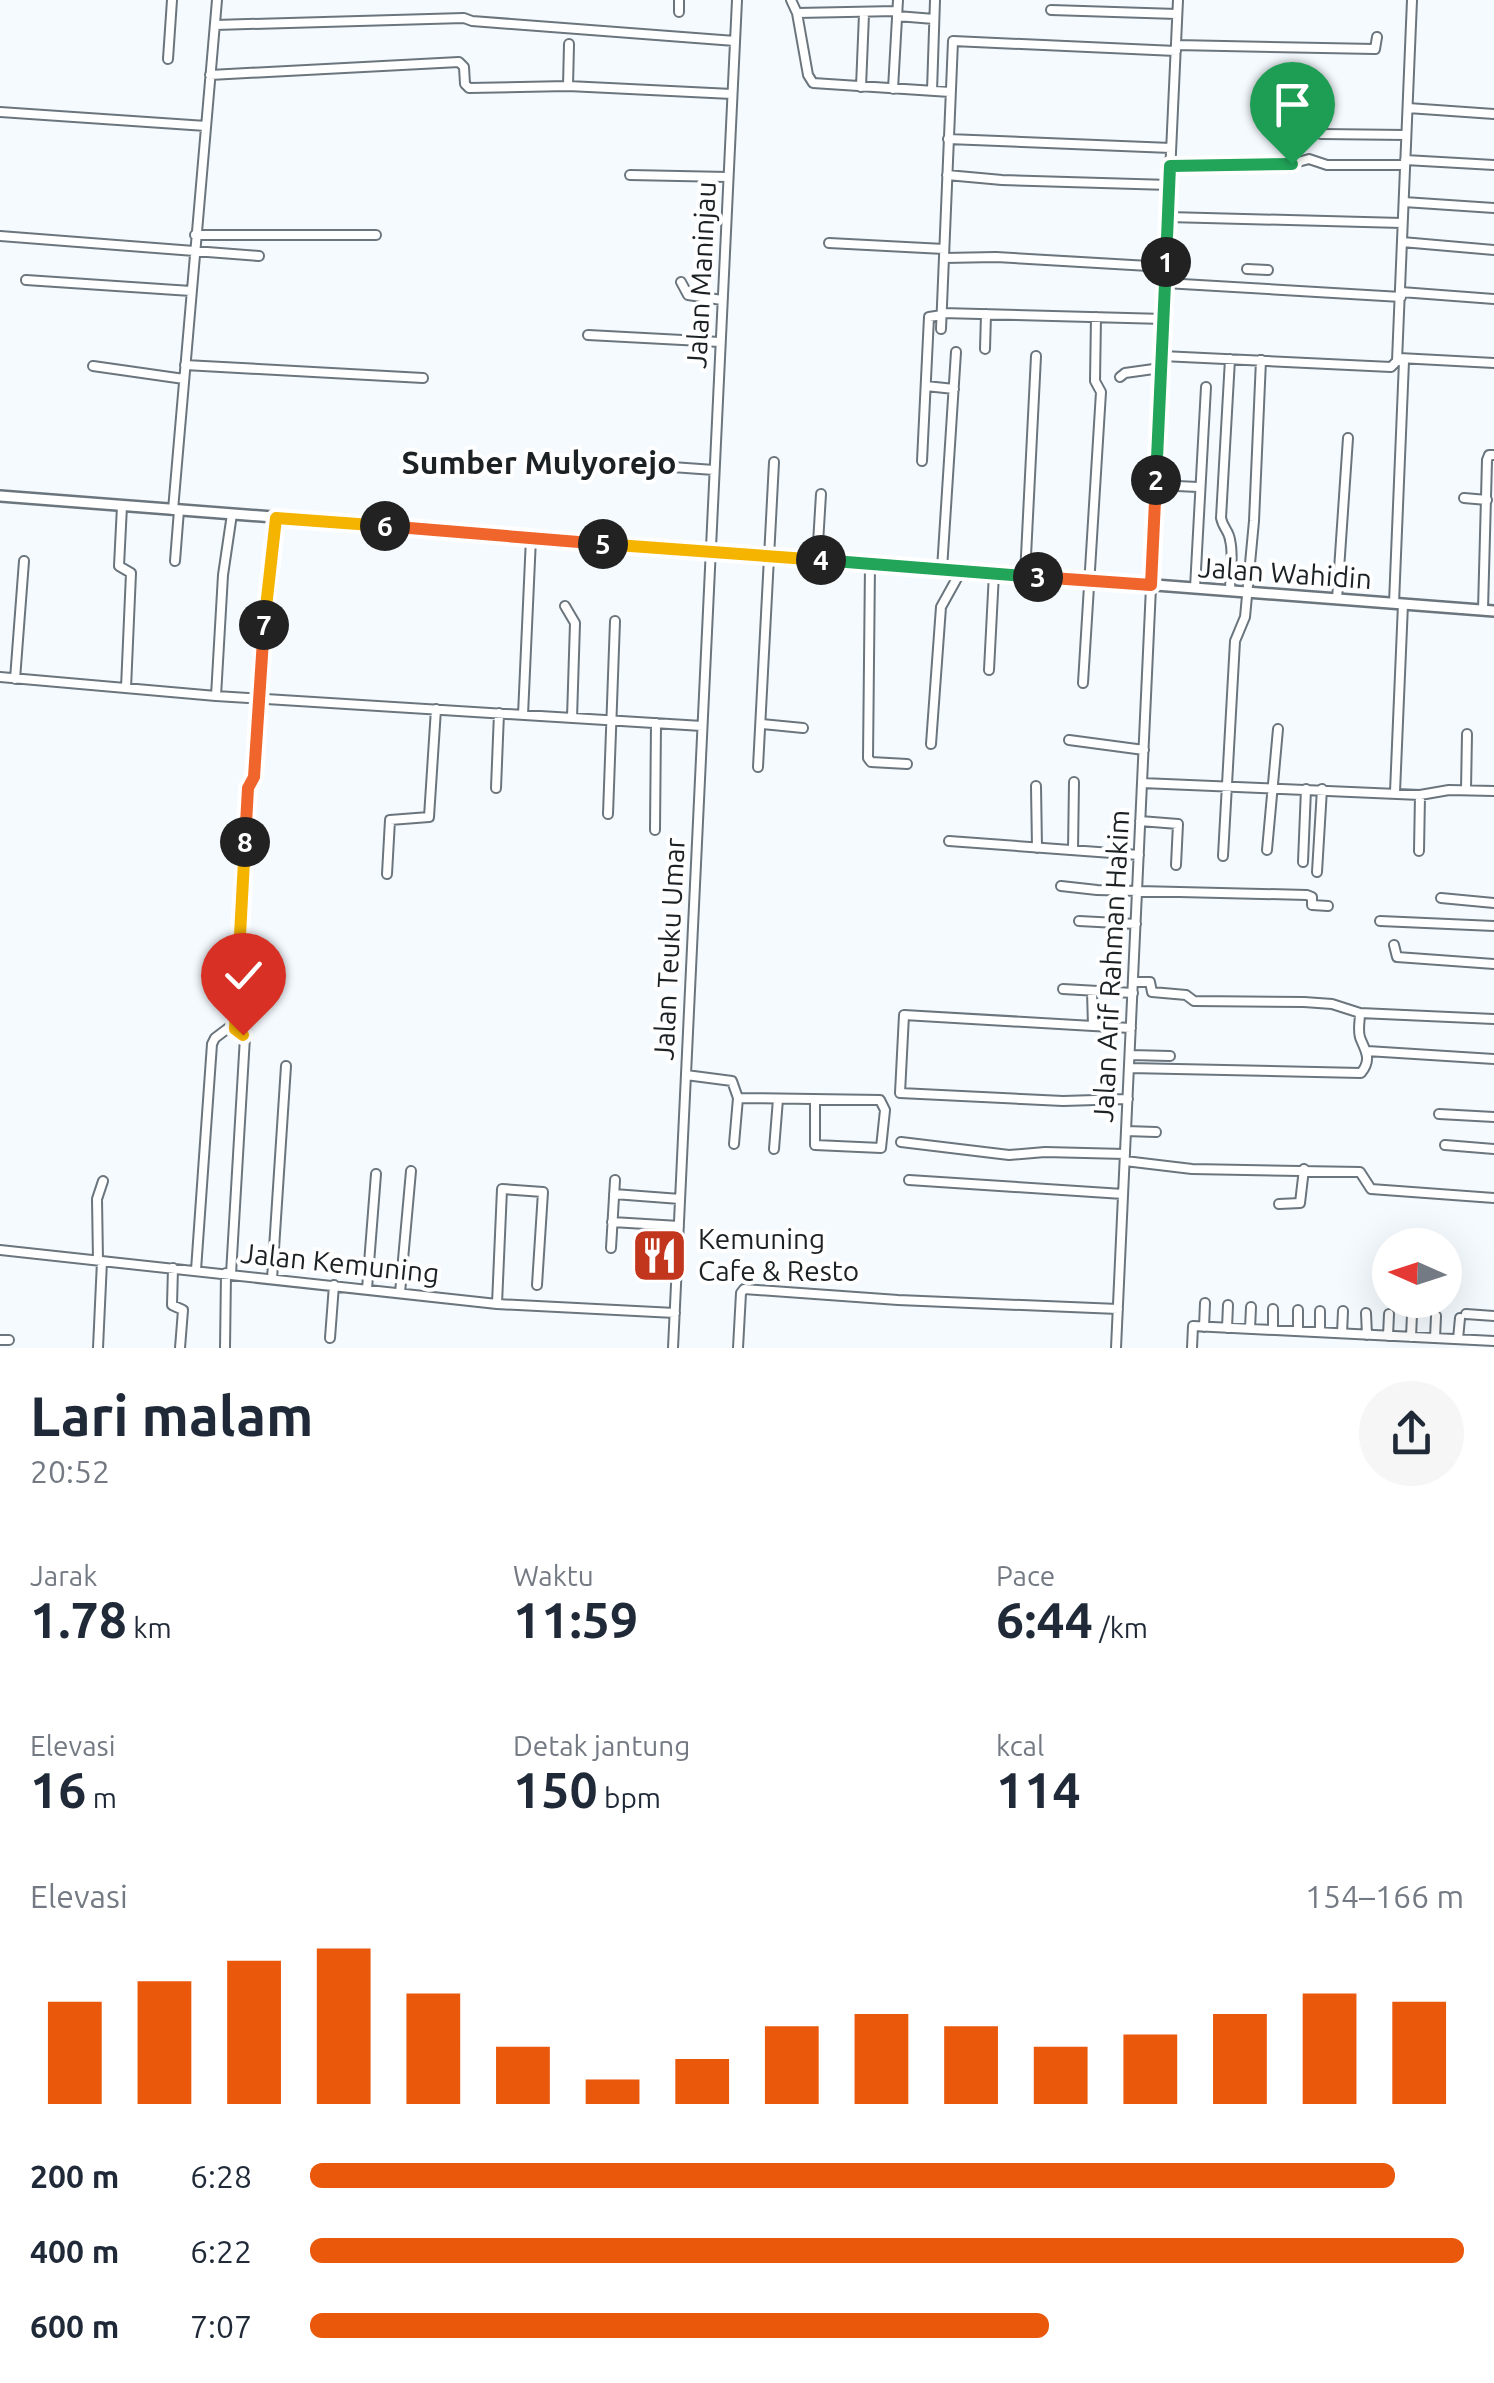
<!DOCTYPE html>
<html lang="id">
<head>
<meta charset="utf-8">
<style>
  :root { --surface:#fff; --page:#f6f6f7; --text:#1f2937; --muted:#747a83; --accent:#ea580c }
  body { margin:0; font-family:Ubuntu,sans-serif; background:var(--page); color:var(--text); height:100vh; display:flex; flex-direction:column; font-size:38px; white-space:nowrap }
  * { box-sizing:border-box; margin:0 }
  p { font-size:32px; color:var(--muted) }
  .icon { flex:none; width:55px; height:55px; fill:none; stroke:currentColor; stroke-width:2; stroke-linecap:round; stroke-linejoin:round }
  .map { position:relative; height:1348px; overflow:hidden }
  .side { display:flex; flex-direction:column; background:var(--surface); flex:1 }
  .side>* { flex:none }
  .needle { width:65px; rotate:273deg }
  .tools { position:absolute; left:1372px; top:1228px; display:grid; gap:20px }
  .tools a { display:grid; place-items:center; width:90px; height:90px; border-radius:50%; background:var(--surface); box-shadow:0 10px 40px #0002; font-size:50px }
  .pin { position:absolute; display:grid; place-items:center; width:85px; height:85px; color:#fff; margin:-102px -42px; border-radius:50% 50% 50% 0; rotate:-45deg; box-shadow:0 0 10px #0007 }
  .pin .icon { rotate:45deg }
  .km { position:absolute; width:50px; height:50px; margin:-25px; border-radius:50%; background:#222; color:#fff; font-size:28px; line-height:50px; text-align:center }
  .round { display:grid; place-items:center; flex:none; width:105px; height:105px; border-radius:52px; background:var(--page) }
  .overview { display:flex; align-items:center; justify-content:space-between; height:170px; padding:0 30px }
  h1 { font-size:55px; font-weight:600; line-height:75px }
  .stats { display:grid; grid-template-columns:repeat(3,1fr); gap:15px; height:170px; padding:10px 30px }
  .stats div { display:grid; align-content:center }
  .stats b { font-size:50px; font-weight:600 }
  .stats small { font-size:28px; font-weight:400 }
  .stats p { font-size:28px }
  .chart { height:280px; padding:20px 30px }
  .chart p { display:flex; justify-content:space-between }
  .chart svg { width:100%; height:180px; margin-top:10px; stroke:var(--accent); stroke-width:6 }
  ul { padding:0 30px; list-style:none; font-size:32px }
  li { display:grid; grid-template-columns:160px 120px 1fr; align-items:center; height:75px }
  li i { height:25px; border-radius:12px; background:var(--accent) }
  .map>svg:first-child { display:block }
</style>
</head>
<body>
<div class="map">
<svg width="1494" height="1348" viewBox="0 0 1494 1348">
  <rect width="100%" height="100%" fill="#f5fafe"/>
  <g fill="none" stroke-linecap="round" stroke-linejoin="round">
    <defs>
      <path id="minor" d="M791,0L797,13L808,75L813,83L950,92
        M1051,10L1177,14
        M679,12V0
        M797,13L897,11
        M897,16L934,19
        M215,25L464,18L472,21L735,41
        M1176,45L1375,49L1377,37
        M168,59L172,0
        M210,75L459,62L464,67L465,84L469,88L568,86L732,94
        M568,86L569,44
        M861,87L864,14
        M893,89L898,0
        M932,91L935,0
        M1408,108L1494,114
        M0,112L206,126
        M1321,134L1406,135
        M948,139L1171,148
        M1405,160L1494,165
        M1170,166L1287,165L1309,159L1327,165H1405
        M630,175L728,177
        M947,175L1002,180L1170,185
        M1404,202L1494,208
        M1168,217L1402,223
        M195,235H376
        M0,236L259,256
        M1402,242L1494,250
        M829,243L944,249
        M944,258L996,257L1166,267
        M1247,269L1268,270
        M26,280L191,291
        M681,282L688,295L722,300
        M1165,283L1401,297
        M1401,292L1494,299
        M942,313L1164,319
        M941,329L953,41L1176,51
        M588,335L720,342
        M985,349L986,314
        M1162,356L1391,367L1397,361
        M1399,358L1494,363
        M185,365L423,378
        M93,366L184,379
        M1120,377L1125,373L1161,368
        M926,386L954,389
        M588,461L714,470
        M922,461L929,317L942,315
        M1156,485L1198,487
        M1464,498L1487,500
        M122,506L119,566L131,573L126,688
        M173,510L217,0
        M817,560L821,494
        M175,561L179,510
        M870,564L868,758L871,762L907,764
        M942,569L956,352
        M1025,576L1036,356
        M1195,588L1206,387
        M1230,591C1230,575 1234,556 1230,540C1229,531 1223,528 1221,518L1230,359
        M1337,599L1348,438
        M1394,603L1404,361H1397L1412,0
        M565,606L575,623L572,718
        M1483,610L1487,460L1489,455H1494
        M989,670L994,573
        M0,677L216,696L702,726
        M15,679L24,561
        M1083,683L1101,392L1095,381L1096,317
        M216,696L223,575L232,514
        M523,715L531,538
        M761,724L803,728
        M1069,740L1144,750
        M931,744L941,607L961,571
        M758,767L774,462
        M1142,783L1420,795L1449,790L1494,791
        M1036,786L1037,848
        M496,788L499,713
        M1466,790L1467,734
        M1395,792L1403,604
        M608,814L615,621
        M1140,821L1178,824L1176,865
        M655,830L656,723
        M949,841L1139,855
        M1073,850L1074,782
        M1267,850L1278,729
        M1419,851L1420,795
        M1223,856L1235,641L1245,617L1254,521L1261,360
        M1303,862L1306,789
        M1317,872L1322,789
        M387,874L390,820L429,817L436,709
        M1061,886L1097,890L1307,895L1312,897V905L1328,906
        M1441,898L1494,903
        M1079,921L1136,924
        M1380,921L1494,926
        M1394,945L1397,957L1494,964
        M1133,982H1150L1152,992L1186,995L1194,1001L1304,1002L1332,1004L1360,1013L1494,1019
        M1063,989L1133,993
        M1092,991L1093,1026L1131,1028
        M1093,1026L904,1015L900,1093L1063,1101L1128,1099
        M1367,1051L1494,1059
        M1130,1055L1170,1056
        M1129,1068L1361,1073C1371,1061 1367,1053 1361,1040C1357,1032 1360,1022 1360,1013
        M686,1075L732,1081L738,1098L880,1100L885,1110L881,1148L815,1145V1101
        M1439,1114L1494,1117
        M1126,1131L1156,1132
        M901,1142L1009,1155L1045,1152L1125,1154
        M734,1144L738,1098
        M1445,1145L1494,1149
        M774,1149L778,1099
        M1125,1161L1192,1169L1360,1172L1371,1189L1494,1198
        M909,1180L1123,1194
        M614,1194L680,1199
        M1279,1204L1300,1203L1304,1169
        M612,1222L679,1226
        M611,1248L615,1180
        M0,1250L497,1304L675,1313
        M98,1260L97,1199L103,1181
        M173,1268L172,1305L183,1310L180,1348
        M196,1270L212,1044L215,1038L235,1023
        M231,1274L245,1037L235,1029L248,787L254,777L267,579L272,572L276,518
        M272,1279L286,1066
        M367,1289L376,1174
        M400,1293L411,1171
        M497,1304L502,1189L543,1192L537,1285
        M1366,1313L1367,1335
        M1466,1314L1494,1316
        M1204,1327L1205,1303
        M1227,1328L1228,1305
        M1250,1329L1251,1307
        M1273,1330V1309
        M1298,1331V1310
        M1320,1332V1311
        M1342,1333L1343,1311
        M1388,1336L1389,1314
        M1411,1337L1412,1314
        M330,1338L334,1285
        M1435,1338L1436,1316
        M1458,1339L1460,1318
        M0,1340H9
        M98,1348L102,1261
        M225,1348L226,1273
        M673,1348L737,0
        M738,1348L741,1293L744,1289L898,1300L1118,1309
        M1116,1348L1178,0
        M1192,1348L1193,1326L1494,1341"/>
      <path id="tertiary" d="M0,496L1494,611"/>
    </defs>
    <!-- minor casing -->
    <use href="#minor" stroke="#6a757d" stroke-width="12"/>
    <!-- tertiary casing -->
    <use href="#tertiary" stroke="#6a757d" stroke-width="14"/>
    <!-- minor -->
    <use href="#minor" stroke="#fff" stroke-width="8"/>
    <!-- tertiary -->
    <use href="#tertiary" stroke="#fff" stroke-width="9"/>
  </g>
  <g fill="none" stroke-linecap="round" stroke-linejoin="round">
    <defs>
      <path id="split-1" d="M1166,262L1170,166L1292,164"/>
      <path id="split-2" d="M1156,480L1166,262"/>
      <path id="split-3" d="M1038,577L1151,585L1156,480"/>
      <path id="split-4" d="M821,560L1038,577"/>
      <path id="split-5" d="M603,544L821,560"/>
      <path id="split-6" d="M385,526L603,544"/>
      <path id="split-7" d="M264,625L276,518L385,526"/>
      <path id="split-8" d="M245,842L248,788L254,777L264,625"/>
      <path id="split-9" d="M243,1035L235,1029L245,842"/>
    </defs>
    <!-- split-1 casing -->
    <use href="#split-1" stroke="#fff" stroke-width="20"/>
    <!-- split-2 casing -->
    <use href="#split-2" stroke="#fff" stroke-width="20"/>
    <!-- split-3 casing -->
    <use href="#split-3" stroke="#fff" stroke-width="20"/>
    <!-- split-4 casing -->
    <use href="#split-4" stroke="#fff" stroke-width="20"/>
    <!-- split-5 casing -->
    <use href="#split-5" stroke="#fff" stroke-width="20"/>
    <!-- split-6 casing -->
    <use href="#split-6" stroke="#fff" stroke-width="20"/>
    <!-- split-7 casing -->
    <use href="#split-7" stroke="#fff" stroke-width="20"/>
    <!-- split-8 casing -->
    <use href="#split-8" stroke="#fff" stroke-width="20"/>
    <!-- split-9 casing -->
    <use href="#split-9" stroke="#fff" stroke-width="20"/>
    <!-- split-1 -->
    <use href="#split-1" stroke="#22a559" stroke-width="12"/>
    <!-- split-2 -->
    <use href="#split-2" stroke="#22a559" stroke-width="12"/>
    <!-- split-3 -->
    <use href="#split-3" stroke="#f0652b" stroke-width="12"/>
    <!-- split-4 -->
    <use href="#split-4" stroke="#22a559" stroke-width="12"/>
    <!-- split-5 -->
    <use href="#split-5" stroke="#f5b400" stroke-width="12"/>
    <!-- split-6 -->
    <use href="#split-6" stroke="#f0652b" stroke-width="12"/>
    <!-- split-7 -->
    <use href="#split-7" stroke="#f5b400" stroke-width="12"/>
    <!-- split-8 -->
    <use href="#split-8" stroke="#f0652b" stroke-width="12"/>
    <!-- split-9 -->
    <use href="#split-9" stroke="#f5b400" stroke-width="12"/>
  </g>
  <!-- icons -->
  <defs>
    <symbol id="restaurant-square" viewBox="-11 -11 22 22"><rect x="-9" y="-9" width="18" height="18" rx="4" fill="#c2361e" stroke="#fff"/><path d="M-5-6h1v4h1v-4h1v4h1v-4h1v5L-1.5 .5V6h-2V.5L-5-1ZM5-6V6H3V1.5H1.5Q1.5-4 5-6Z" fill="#fff"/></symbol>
  </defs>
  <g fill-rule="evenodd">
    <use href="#restaurant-square" x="628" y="1224" width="63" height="63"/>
  </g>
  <g text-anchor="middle" stroke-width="8" stroke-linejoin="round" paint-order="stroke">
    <!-- street labels -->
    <g font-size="28" fill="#1c2124" stroke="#fff">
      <text transform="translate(701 275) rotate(-87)" y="10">Jalan Maninjau</text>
      <text transform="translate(1285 573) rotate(4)" y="10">Jalan Wahidin</text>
      <text transform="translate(669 949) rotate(-87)" y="10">Jalan Teuku Umar</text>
      <text transform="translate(1111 966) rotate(-87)" y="10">Jalan Arif Rahman Hakim</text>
      <text transform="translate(340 1263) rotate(6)" y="10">Jalan Kemuning</text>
    </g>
    <!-- poi labels -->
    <g font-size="28" fill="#1c2124" stroke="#fff" text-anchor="start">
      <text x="698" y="1249">Kemuning<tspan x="698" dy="32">Cafe &amp; Resto</tspan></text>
    </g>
    <!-- quarter labels -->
    <g font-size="32" font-weight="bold" fill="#1c2124" stroke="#fff">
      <text x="539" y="474">Sumber Mulyorejo</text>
    </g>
  </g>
</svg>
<div class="tools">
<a><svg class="needle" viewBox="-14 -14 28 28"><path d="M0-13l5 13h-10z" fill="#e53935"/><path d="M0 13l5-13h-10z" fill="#747a83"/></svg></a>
</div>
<div class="pin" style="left:1292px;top:164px;background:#1e9e55"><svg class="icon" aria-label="arrive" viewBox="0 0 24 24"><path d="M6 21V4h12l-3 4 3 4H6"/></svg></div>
<div class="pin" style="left:243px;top:1035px;background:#d93025"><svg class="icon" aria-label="check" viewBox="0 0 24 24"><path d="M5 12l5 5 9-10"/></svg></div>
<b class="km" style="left:1166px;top:262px">1</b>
<b class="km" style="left:1156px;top:480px">2</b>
<b class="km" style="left:1038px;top:577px">3</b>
<b class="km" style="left:821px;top:560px">4</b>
<b class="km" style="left:603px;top:544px">5</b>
<b class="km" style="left:385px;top:526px">6</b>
<b class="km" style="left:264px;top:625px">7</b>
<b class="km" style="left:245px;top:842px">8</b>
</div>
<section class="side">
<div class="overview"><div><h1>Lari malam</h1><p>20:52</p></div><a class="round"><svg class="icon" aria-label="share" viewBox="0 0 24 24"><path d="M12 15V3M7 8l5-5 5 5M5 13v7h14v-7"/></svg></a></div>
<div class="stats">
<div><p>Jarak</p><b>1.78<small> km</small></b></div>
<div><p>Waktu</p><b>11:59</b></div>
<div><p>Pace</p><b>6:44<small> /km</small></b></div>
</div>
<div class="stats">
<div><p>Elevasi</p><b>16<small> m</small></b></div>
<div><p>Detak jantung</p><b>150<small> bpm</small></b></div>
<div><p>kcal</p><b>114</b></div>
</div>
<div class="chart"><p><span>Elevasi</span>154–166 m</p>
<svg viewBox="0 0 160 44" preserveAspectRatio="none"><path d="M5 44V19M15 44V14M25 44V9M35 44V6M45 44V17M55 44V30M65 44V38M75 44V33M85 44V25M95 44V22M105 44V25M115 44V30M125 44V27M135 44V22M145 44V17M155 44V19"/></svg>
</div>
<ul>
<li><b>200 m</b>6:28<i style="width:94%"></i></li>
<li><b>400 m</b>6:22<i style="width:100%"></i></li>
<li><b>600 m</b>7:07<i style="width:64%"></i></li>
</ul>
</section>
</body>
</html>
